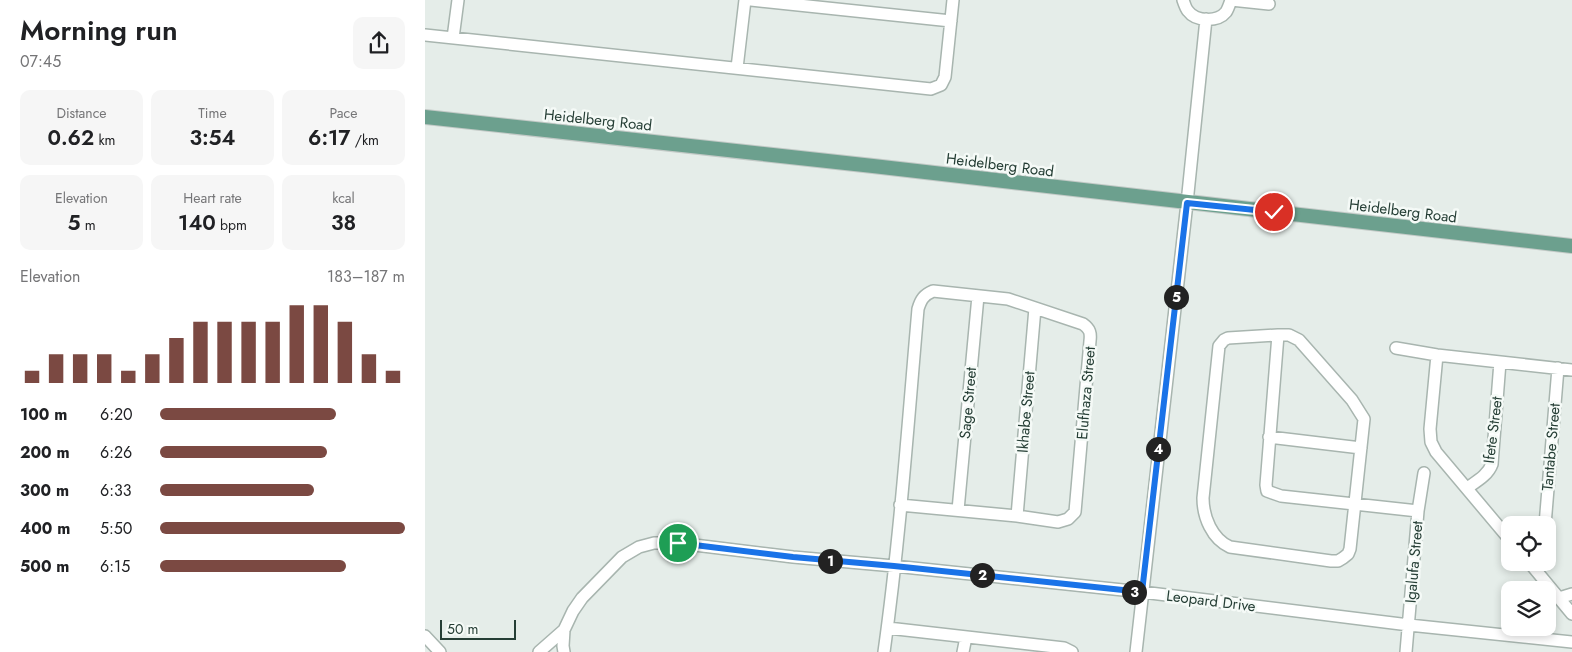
<!DOCTYPE html>
<html lang="en">
<head>
<meta charset="utf-8">
<style>
  :root { --surface:#fff; --page:#f6f6f6; --text:#202124; --muted:#757577; --accent:#7b4942 }
  body { margin:0; font-family:Jost,sans-serif; background:var(--page); color:var(--text); height:100vh; display:flex; flex-direction:column; font-size:19px; white-space:nowrap }
  * { box-sizing:border-box; margin:0 }
  p { font-size:16px; color:var(--muted) }
  .icon { flex:none; width:28px; height:28px; fill:none; stroke:currentColor; stroke-width:2; stroke-linecap:round; stroke-linejoin:round }
  .map { position:relative; flex:1; overflow:hidden }
  .panel { display:flex; flex-direction:column; background:var(--surface); width:425px }
  .panel>* { flex:none }
  .buttons { position:absolute; left:1076px; top:516px; display:grid; gap:10px }
  .buttons a { display:grid; place-items:center; width:55px; height:55px; border-radius:10px; background:var(--surface); box-shadow:0 2px 8px #0003; font-size:25px }
  .scale { position:absolute; left:15px; bottom:12px; width:76px; box-sizing:border-box; padding-left:5px; border:2px solid #253e35; border-top:0; font-size:14px; line-height:18px; white-space:nowrap; color:#253e35; -webkit-text-stroke:4px #f5faf7; paint-order:stroke }
  .pin { position:absolute; display:grid; place-items:center; width:42px; height:42px; color:#fff; margin:-21px; border:2px solid #fff; border-radius:50%; box-shadow:0 1px 5px #0007 }
  .km { position:absolute; width:25px; height:25px; margin:-12px; border-radius:50%; background:#222; color:#fff; font-size:14px; line-height:25px; text-align:center }
  .round { display:grid; place-items:center; flex:none; width:52px; height:52px; border-radius:10px; background:var(--page) }
  .summary { display:flex; align-items:center; justify-content:space-between; height:85px; padding:0 20px }
  h1 { font-size:28px; font-weight:600; line-height:38px }
  .metrics { display:grid; grid-template-columns:repeat(3,1fr); gap:8px; height:85px; padding:5px 20px }
  .metrics div { display:grid; align-content:center; border-radius:10px; background:var(--page); text-align:center }
  .metrics b { font-size:21px; font-weight:600 }
  .metrics small { font-size:14px; font-weight:400 }
  .metrics p { font-size:14px }
  .chart { height:140px; padding:10px 20px }
  .chart p { display:flex; justify-content:space-between }
  .chart svg { width:100%; height:90px; margin-top:5px; stroke:var(--accent); stroke-width:6 }
  ul { padding:0 20px; list-style:none; font-size:16px }
  li { display:grid; grid-template-columns:80px 60px 1fr; align-items:center; height:38px }
  li i { height:12px; border-radius:6px; background:var(--accent) }
  main { display:flex; flex:1; min-height:0 }
  .map>svg:first-child { display:block }
</style>
</head>
<body>
<main>
<section class="panel">
<div class="summary"><div><h1>Morning run</h1><p>07:45</p></div><a class="round"><svg class="icon" aria-label="share" viewBox="0 0 24 24"><path d="M12 15V3M7 8l5-5 5 5M5 13v7h14v-7"/></svg></a></div>
<div class="metrics">
<div><p>Distance</p><b>0.62<small> km</small></b></div>
<div><p>Time</p><b>3:54</b></div>
<div><p>Pace</p><b>6:17<small> /km</small></b></div>
</div>
<div class="metrics">
<div><p>Elevation</p><b>5<small> m</small></b></div>
<div><p>Heart rate</p><b>140<small> bpm</small></b></div>
<div><p>kcal</p><b>38</b></div>
</div>
<div class="chart"><p><span>Elevation</span>183–187 m</p>
<svg viewBox="0 0 160 44" preserveAspectRatio="none"><path d="M5 44V38M15 44V30M25 44V30M35 44V30M45 44V38M55 44V30M65 44V22M75 44V14M85 44V14M95 44V14M105 44V14M115 44V6M125 44V6M135 44V14M145 44V30M155 44V38"/></svg>
</div>
<ul>
<li><b>100 m</b>6:20<i style="width:72%"></i></li>
<li><b>200 m</b>6:26<i style="width:68%"></i></li>
<li><b>300 m</b>6:33<i style="width:63%"></i></li>
<li><b>400 m</b>5:50<i style="width:100%"></i></li>
<li><b>500 m</b>6:15<i style="width:76%"></i></li>
</ul>
</section>
<div class="map">
<svg width="1147" height="652" viewBox="0 0 1147 652">
  <rect width="100%" height="100%" fill="#e5ede9"/>
  <g fill="none" stroke-linecap="round" stroke-linejoin="round">
    <defs>
      <path id="minor" d="M326,0L526,21
        M758,0C759,3 761,9 763,11C771,22 793,22 801,12C803,9 805,3 806,0
        M806,0L844,4
        M0,35L506,89L516,85L520,77L528,0
        M28,38L33,0
        M312,68L320,0
        M853,335H864L874,340L927,400L939,419L925,549L923,554L918,558L913,561H906L805,547C787,539 778,517 778,498L794,346L799,340L803,338Z
        M853,335L841,485L842,491L856,496L993,511
        M971,348L1012,355L1147,370
        M1012,355L1005,429L1006,442L1011,452L1085,540
        M844,437L936,448
        M1042,488C1052,481 1063,475 1067,464L1075,362
        M533,510L553,296
        M592,516L610,308
        M1120,525L1133,368
        M1104,562L1147,614
        M1134,598L1147,594
        M463,628L639,648L647,652
        M0,636L15,652
        M114,652L139,630L148,611L157,598L197,557L214,547L229,543H253L368,557L469,566L717,592L984,625L1147,642
        M139,652L138,646L139,630
        M459,652C475,538 483,424 493,309C496,299 499,295 508,291L583,299L658,324C665,329 666,333 665,341L650,512L643,519L633,522L592,516L475,505
        M538,652L541,637
        M711,652L762,203L781,19
        M981,652L993,511L999,473"/>
      <path id="major" d="M0,117L448,166L1147,246"/>
    </defs>
    <!-- minor casing -->
    <use href="#minor" stroke="#a8b5af" stroke-width="14"/>
    <!-- major casing -->
    <use href="#major" stroke="#c2c9c6" stroke-width="16"/>
    <!-- minor -->
    <use href="#minor" stroke="#fff" stroke-width="11"/>
    <!-- major -->
    <use href="#major" stroke="#6ca08e" stroke-width="14"/>
  </g>
  <g fill="none" stroke-linecap="round" stroke-linejoin="round">
    <defs>
      <path id="route" d="M253,543L368,557L469,566L717,592L762,203L849,212"/>
    </defs>
    <!-- route casing -->
    <use href="#route" stroke="#fff" stroke-width="10"/>
    <!-- route -->
    <use href="#route" stroke="#1a73e8" stroke-width="6"/>
  </g>
  <g text-anchor="middle" stroke-width="5" stroke-linejoin="round" paint-order="stroke">
    <!-- street labels -->
    <g font-size="15" fill="#253e35" stroke="#f5faf7">
      <text transform="translate(173 120) rotate(6)" y="5">Heidelberg Road</text>
      <text transform="translate(575 165) rotate(7)" y="5">Heidelberg Road</text>
      <text transform="translate(978 211) rotate(7)" y="5">Heidelberg Road</text>
      <text transform="translate(661 393) rotate(-85)" y="5">Elufhaza Street</text>
      <text transform="translate(543 403) rotate(-85)" y="5">Sage Street</text>
      <text transform="translate(601 412) rotate(-85)" y="5">Ikhabe Street</text>
      <text transform="translate(1068 430) rotate(-83)" y="5">Ifete Street</text>
      <text transform="translate(1126 447) rotate(-85)" y="5">Tantabe Street</text>
      <text transform="translate(989 562) rotate(-85)" y="5">Igalufa Street</text>
      <text transform="translate(786 601) rotate(7)" y="5">Leopard Drive</text>
    </g>
  </g>
</svg>
<div class="buttons">
<a><svg class="icon" aria-label="locate" viewBox="0 0 24 24"><circle cx="12" cy="12" r="6"/><path d="M12 2v4M12 18v4M2 12h4M18 12h4"/></svg></a>
<a><svg class="icon" aria-label="layers" viewBox="0 0 24 24"><path d="M12 4l9 5-9 5-9-5zM3 14l9 5 9-5"/></svg></a>
</div>
<div class="scale">50 m</div>
<div class="pin" style="left:253px;top:543px;background:#1e9e55"><svg class="icon" aria-label="arrive" viewBox="0 0 24 24"><path d="M6 21V4h12l-3 4 3 4H6"/></svg></div>
<div class="pin" style="left:849px;top:212px;background:#d93025"><svg class="icon" aria-label="check" viewBox="0 0 24 24"><path d="M5 12l5 5 9-10"/></svg></div>
<b class="km" style="left:405px;top:561px">1</b>
<b class="km" style="left:557px;top:575px">2</b>
<b class="km" style="left:709px;top:592px">3</b>
<b class="km" style="left:733px;top:449px">4</b>
<b class="km" style="left:751px;top:297px">5</b>
</div>
</main>
</body>
</html>
